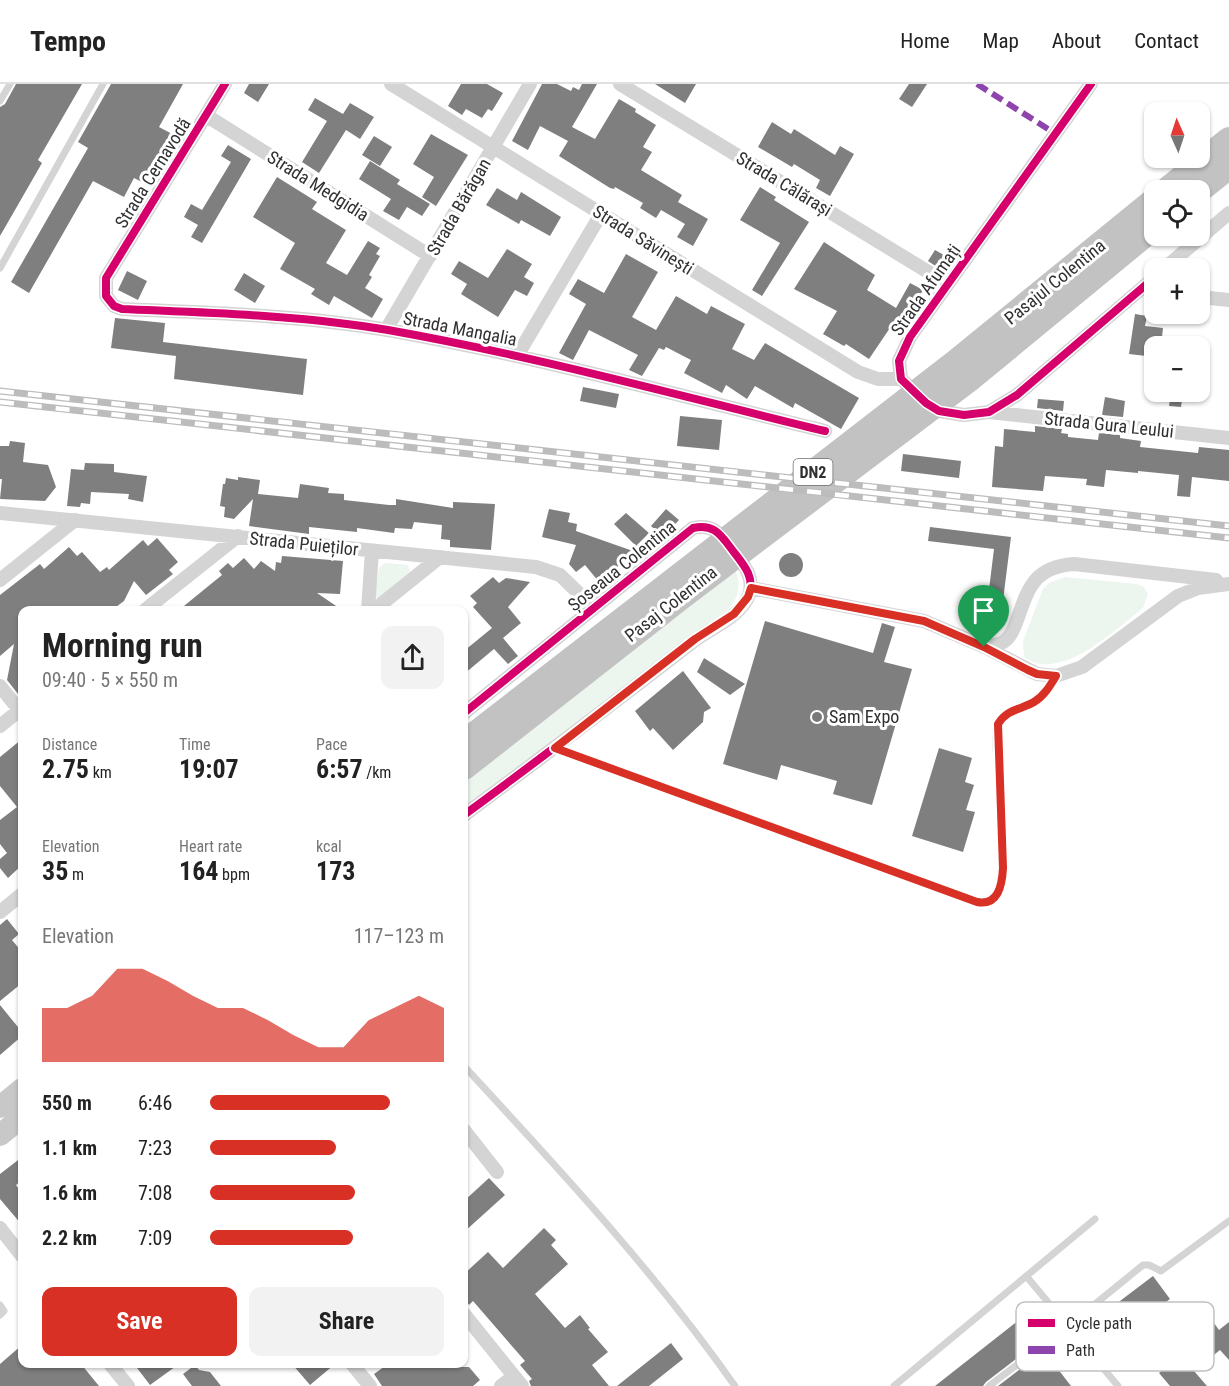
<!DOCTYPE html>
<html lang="en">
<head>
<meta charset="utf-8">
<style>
  :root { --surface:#fff; --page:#f2f2f2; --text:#222; --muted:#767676; --line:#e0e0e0; --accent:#d93025 }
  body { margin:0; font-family:"Roboto Condensed",sans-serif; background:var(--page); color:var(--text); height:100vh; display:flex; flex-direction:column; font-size:22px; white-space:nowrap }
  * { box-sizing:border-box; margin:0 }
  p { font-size:20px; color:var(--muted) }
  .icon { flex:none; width:33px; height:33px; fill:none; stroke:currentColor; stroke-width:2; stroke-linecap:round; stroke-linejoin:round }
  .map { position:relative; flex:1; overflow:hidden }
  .details { position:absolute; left:18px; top:522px; width:450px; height:762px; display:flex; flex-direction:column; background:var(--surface); border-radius:12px; box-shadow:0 2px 4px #0004 }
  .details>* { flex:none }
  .needle { width:39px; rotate:357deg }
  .controls { position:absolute; left:1144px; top:18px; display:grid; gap:12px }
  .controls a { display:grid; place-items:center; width:66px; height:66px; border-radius:12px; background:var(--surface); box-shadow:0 2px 4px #0004; font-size:30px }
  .pin { position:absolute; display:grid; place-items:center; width:51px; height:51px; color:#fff; margin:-62px -26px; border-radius:50% 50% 50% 0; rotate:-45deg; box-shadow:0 0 6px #0007 }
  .pin .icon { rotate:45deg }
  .round { display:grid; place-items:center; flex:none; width:63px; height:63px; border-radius:12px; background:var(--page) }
  .headline { display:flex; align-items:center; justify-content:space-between; height:102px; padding:0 24px }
  h1 { font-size:33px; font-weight:700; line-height:45px }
  .metrics { display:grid; grid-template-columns:repeat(3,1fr); gap:9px; height:102px; padding:6px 24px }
  .metrics div { display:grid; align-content:center }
  .metrics b { font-size:26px; font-weight:700 }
  .metrics small { font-size:16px; font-weight:400 }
  .metrics p { font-size:16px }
  .chart { height:168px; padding:12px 24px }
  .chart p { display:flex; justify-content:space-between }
  .chart svg { width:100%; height:108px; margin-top:6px; fill:var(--accent); opacity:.7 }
  .button { display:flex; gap:12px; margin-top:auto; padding:12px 24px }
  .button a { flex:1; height:69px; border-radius:12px; background:var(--accent); color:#fff; font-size:24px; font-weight:700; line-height:69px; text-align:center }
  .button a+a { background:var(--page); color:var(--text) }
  ul { padding:0 24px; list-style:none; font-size:20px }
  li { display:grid; grid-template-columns:96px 72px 1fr; align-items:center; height:45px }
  li i { height:15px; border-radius:8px; background:var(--accent) }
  header { display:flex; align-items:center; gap:36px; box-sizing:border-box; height:84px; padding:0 30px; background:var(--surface); border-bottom:2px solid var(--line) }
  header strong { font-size:28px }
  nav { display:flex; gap:33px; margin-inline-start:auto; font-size:21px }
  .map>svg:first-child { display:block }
</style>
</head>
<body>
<header>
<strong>Tempo</strong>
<nav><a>Home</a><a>Map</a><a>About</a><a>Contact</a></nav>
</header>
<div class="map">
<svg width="1229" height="1302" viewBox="0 0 1229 1302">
  <rect width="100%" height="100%" fill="#fff"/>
  <!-- green -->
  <path fill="#edf5ef" d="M385,479L408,481L410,488L378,515L375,513L379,484Z
    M734,484C741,497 740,510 731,522C718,538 685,555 668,569C600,622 533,675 464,726V698Z
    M1065,493L1137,500L1144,503L1148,510L1143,524C1116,545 1060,600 1024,573L1023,557L1043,505L1049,499Z"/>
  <!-- building -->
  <path fill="#7f7f7f" d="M16,0H82L38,76L42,79L0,152V23L5,20Z
    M111,0H183L159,43L174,51L146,100L134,94L124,113L93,97L29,209L11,198L88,64L78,58Z
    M249,0H269L258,18L244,9Z
    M461,0H487L503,9L492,27L488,25L482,34L466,25L462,31L448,22Z
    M542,0H557L571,7L573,3L579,6L582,0H597L572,43L595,55L619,15L636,25L635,28L656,41L643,63L652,68L641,86L682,111L678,118L708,135L693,162L677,153L685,140L661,126L656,134L640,124L643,119L615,103L614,105L610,104L559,72L568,57L540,42L528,66L512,57Z
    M655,0H696L685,19Z
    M909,0H927L912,23L899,15Z
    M315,14L343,30L350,19L374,33L360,55L346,46L319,89L302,78L327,37L308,26Z
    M772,38L791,50L794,45L835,71L840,62L854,70L830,112L816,104L820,96L794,80L792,83L758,63Z
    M431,50L468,71L436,122L422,113L434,93L413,80Z
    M374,52L392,63L380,82L362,71Z
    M228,61L251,75L202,159L191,153L198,141L184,133L191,120L202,126L231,78L221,72Z
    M370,77L400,96L397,100L430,120L422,132L407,123L399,136L383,127L391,115L359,95Z
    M277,93L317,118L312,125L346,146L326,179L347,191L368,157L380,164L376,170L380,172L369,191L372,193L365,204L383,215L372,234L334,212L329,221L311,210L315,205L280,185L295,159L253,133Z
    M760,103L776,113L774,116L809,138L762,212L752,206L780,159L740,136Z
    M497,104L517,116L521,108L561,133L550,152L521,136L519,140L486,121Z
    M824,158L875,191L867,206L896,224L910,199L923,206L906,236L898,232L869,275L846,260L844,262L823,250L837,227L794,205Z
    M507,165L532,180L524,193L534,199L527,212L515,206L498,233L461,210L467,200L451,190L459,177L488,194Z
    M935,166L951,175L943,187L928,177Z
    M626,170L658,188L632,233L656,246L676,212L707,230L711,222L745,240L732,265L754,276L765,259L859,314L841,345L795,319L793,324L755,302L747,315L726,301L722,309L684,289L691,276L666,263L664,266L659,264L642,292L629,286L638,271L589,246L573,276L559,269L586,220L569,210L578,195L604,209Z
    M127,187L147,197L138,216L118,206Z
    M244,189L265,202L255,219L234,206Z
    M1135,230L1147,232L1145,242L1163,244L1161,262H1155V273L1129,270Z
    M115,234L165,239L163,258L307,275L303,311L174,295L176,272L111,264Z
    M583,303L619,310L616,324L580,317Z
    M1171,308H1183L1181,323L1169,322Z
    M1105,313L1125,317L1123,333L1102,331Z
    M1038,315L1064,317L1063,327L1037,324Z
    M680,332L722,336L719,366L677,362Z
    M1035,342L1062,345L1061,349L1068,350V353L1098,356L1099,349L1120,351V354L1141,357L1140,363L1198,369L1199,363L1229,366V397L1192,393L1190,413L1177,412L1179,391L1138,387V389L1106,386L1104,403L1086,401L1087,395L1045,392L1043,407L992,403L995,362L1003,363L1004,345L1035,348Z
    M10,357L25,359L23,378L48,381L56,403L45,417L0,415L2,395H0V362H9Z
    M903,370L961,377L959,394L901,387Z
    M85,379L114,380V388L147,392L143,418L128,415L129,410L91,408L90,420L81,419L80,423L67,422L71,385L84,386Z
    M238,393L260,396L258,410L298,414L300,400L329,404L328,409L344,410V416L389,421H396V415L453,424V418L495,420L491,466L450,463V456L441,455L442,441L414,438L412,445L395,444L394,449L357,444V448L309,443V450L249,442L253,415L234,435L224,433L225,423L220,422L223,400H225L226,394L238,396Z
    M549,425L570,429L568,438L577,440L576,447L633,467L616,485L621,491L604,504L585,481L576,488L569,480L576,461L542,453Z
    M666,425L679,436L663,453L651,442Z
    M626,429L649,449L636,462L614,440Z
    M930,443L1011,453L1000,540L985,538L994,465L928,457Z
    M157,454L178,478L169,486L173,490L146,511L134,497L124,517L112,526H22V615L7,596L14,560L0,572V511L40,480L44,485L69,463L77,472L82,468L100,488L107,483L109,486L143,456L148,462Z
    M779 481a12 12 0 1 1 24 0a12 12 0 1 1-24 0Z
    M282,472L343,477L340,510L317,509L342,526H179L222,491L219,487L228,479L233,484L244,474L254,485L261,477L275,487L276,478L281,479Z
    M493,493L499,499L506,494L530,498L508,523L521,539L503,554L518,572L508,580L494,565L464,590V567L492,544L473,523L477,519L470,512Z
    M765,537L873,569L882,539L895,543L884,578L912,585L872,721L833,710L837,697L781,681L777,696L723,680Z
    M704,574L745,600L730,611L697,588Z
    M683,587L711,624L704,628L703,638L673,666L653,644L650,647L635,627Z
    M22,655V781L8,794L0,784V775L7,769L0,760V736L17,723L0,702V673Z
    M939,664L972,674L965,698L974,701L966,726L975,728L963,768L912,752Z
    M7,835L19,850L12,856L22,868V899L0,917V841Z
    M0,921L22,948V952L0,971Z
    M22,1073V1096L16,1101L22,1110V1141L0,1115V1090Z
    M489,1094L505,1111L464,1148V1117Z
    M544,1144L556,1156L551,1161L568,1180L535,1210L565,1244L580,1231L590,1244L588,1245L608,1268L592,1281L609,1302H531L529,1297L532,1295L520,1281L525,1277L473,1217L469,1221L464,1214V1190L488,1168L503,1184Z
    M1153,1192L1170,1215L1100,1268L1083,1245Z
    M1019,1236L1037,1259L986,1298L983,1302H935Z
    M1229,1238V1276L1220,1266L1194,1287L1207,1302H1170L1159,1289L1199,1257L1197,1253L1214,1239L1219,1246Z
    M671,1259L683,1275L649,1302H617Z
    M22,1261V1280H81L99,1302H0V1280Z
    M1044,1267L1071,1302H998Z
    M134,1280H179L150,1301Z
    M292,1280H335L310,1301Z
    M388,1280H456L452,1283H469L480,1296L473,1302H382L374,1290Z
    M195,1281L199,1286L210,1288L221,1302H192L183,1290Z"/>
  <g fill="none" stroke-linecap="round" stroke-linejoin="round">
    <!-- lane -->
    <path stroke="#d4d4d4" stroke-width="7" d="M0,17L10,0
      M0,184L103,0
      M555,664L986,819C1021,805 990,676 997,640C1007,625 1020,626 1034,618C1044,612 1050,602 1056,592
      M464,982C559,1085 654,1187 735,1302
      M1027,1193L1118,1302
      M0,1221L4,1227L0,1231
      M894,1302L1095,1135
      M989,1302L1068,1242L1143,1181H1149L1161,1187L1229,1137"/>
    <!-- street -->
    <path stroke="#d4d4d4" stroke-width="14" d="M225,0L106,194V212L114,222L122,225C210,229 301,231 388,246C535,272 680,312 825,347
      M391,0L858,288L878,295H901
      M620,0L948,200
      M1091,0L910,253L899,277L901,295L926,319L939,327L964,331L989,328L1017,311L1155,193
      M207,32L430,172
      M1165,184L1229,129
      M1200,213L1229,216
      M386,246L530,0
      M517,272L601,130
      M989,328L1229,354
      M0,429L536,483L560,491L594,524
      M0,496L75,436
      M751,504L924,537L985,563L1037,590L1056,592L1082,583L1178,512L1198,504L1229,500
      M145,526L238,452
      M368,526L372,467
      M374,526L440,473
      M985,563C990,562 998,561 1003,558C1010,554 1013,546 1016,539C1028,505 1033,483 1074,480L1216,496
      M0,602L20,627
      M464,629L693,444C712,440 719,448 730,463C740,477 756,491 749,511C740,534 708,545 690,560C615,618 540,675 464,731
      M0,642L22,624
      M0,828L22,810
      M464,1046L497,1088
      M0,1144L22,1172
      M464,1230L522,1302
      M110,1280L128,1302
      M352,1280L370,1302
      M501,1302L514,1292"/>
    <!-- primary -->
    <path stroke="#c8c8c8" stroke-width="22" d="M0,1023L22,1005
      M0,1051L22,1033"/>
    <!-- highway -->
    <path stroke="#c2c2c2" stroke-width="26" d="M1167,106L1229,56
      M1199,106L1229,82
      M464,659L955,279L1155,116
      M464,683L682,512L968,296L1155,142"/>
    <defs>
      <path id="rail" d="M0,307L1229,442
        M0,318L1229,454"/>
    </defs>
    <!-- rail casing -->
    <use href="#rail" stroke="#bcbcbc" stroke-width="7"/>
    <!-- rail -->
    <use href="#rail" stroke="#fff" stroke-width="4.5" stroke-dasharray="14" stroke-linecap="butt"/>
    <!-- quiet -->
    <path stroke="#8e44ad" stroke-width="6" stroke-dasharray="12 6" stroke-linecap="butt" d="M977,0L1056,50"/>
    <defs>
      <path id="cycleway" d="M225,0L106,194V212L114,222L122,225C210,229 301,231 388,246C535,272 680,312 825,347
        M1091,0L910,253L899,277L901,295L926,319L939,327L964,331L989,328L1017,311L1155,193
        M464,629L693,444C712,440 719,448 730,463C740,477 756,491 749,511C740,534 708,545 690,560C615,618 540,675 464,731"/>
    </defs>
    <!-- cycleway casing -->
    <use href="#cycleway" stroke="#fff" stroke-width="11"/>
    <!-- cycleway -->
    <use href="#cycleway" stroke="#d6006c" stroke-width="8"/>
  </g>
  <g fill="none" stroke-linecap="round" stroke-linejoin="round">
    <defs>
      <path id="route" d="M751,504L924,537L984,563L1028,586L1037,590L1056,592C1050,602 1044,612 1034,618C1020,626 1007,625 998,640L1003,784C1002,802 998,822 977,818L555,664L695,555L734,530L748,513Z"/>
    </defs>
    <!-- route casing -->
    <use href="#route" stroke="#fff" stroke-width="12"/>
    <!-- route -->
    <use href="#route" stroke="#d93025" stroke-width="8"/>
  </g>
  <!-- markers -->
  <circle fill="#787878" stroke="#fff" stroke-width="2" cx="817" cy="633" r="6"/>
  <g text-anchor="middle" stroke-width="6" stroke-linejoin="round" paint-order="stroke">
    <!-- shield labels -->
    <rect fill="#fff" stroke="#6e6e6e" stroke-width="1.5" x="793.5" y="375" width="39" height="26" rx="4.5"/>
    <g font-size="16" font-weight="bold" fill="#303030">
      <text x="813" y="394">DN2</text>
    </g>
    <!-- street labels -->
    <g font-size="18" fill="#303030" stroke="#fff">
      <text transform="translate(153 89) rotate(-58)" y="6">Strada Cernavodă</text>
      <text transform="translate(784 100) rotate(31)" y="6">Strada Călărași</text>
      <text transform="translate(318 102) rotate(32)" y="6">Strada Medgidia</text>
      <text transform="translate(459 123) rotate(-60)" y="6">Strada Bărăgan</text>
      <text transform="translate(643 156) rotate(32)" y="6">Strada Săvinești</text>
      <text transform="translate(1055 198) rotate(-39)" y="6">Pasajul Colentina</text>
      <text transform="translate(926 206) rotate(-55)" y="6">Strada Afumați</text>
      <text transform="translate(460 245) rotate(11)" y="6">Strada Mangalia</text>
      <text transform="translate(1109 341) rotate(6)" y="6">Strada Gura Leului</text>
      <text transform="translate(304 460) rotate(6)" y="6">Strada Puieților</text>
      <text transform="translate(622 482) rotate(-39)" y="6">Șoseaua Colentina</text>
      <text transform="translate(671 520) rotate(-38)" y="6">Pasaj Colentina</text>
    </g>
    <!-- poi labels -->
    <g font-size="18" fill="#303030" stroke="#fff" text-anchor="start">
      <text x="829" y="639">Sam Expo</text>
    </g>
  </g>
  <!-- legend -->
  <rect x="1016" y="1218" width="198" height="69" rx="9" fill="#fff" stroke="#c1c1c1" stroke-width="1.5"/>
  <rect x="1028" y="1235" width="27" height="8" fill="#d6006c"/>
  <rect x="1028" y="1262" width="27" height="8" fill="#8e44ad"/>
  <g font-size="16" fill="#303030">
    <text x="1066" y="1245">Cycle path</text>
    <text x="1066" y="1272">Path</text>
  </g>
</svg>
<div class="controls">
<a><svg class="needle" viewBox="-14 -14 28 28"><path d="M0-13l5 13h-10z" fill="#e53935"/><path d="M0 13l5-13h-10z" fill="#767676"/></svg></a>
<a><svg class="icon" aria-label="locate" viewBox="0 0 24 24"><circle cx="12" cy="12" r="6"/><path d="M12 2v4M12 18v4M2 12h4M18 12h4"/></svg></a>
<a>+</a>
<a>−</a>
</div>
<div class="pin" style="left:984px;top:563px;background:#1e9e55"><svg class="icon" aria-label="arrive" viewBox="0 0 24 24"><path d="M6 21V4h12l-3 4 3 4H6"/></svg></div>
<section class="details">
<div class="headline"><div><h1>Morning run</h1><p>09:40 · 5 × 550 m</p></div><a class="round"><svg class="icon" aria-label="share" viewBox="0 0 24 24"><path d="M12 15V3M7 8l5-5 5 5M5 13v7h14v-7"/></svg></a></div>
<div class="metrics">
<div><p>Distance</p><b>2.75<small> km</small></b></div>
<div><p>Time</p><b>19:07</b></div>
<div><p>Pace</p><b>6:57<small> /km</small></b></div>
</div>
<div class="metrics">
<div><p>Elevation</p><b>35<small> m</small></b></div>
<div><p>Heart rate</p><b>164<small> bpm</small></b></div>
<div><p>kcal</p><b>173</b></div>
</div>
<div class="chart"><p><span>Elevation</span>117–123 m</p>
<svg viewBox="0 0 160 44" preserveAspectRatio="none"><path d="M0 44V22L10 22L20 17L30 6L40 6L50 11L60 17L70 22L80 22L90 27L100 33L110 38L120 38L130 27L140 22L150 17L160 22V44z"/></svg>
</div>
<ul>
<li><b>550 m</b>6:46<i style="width:77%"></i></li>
<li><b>1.1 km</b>7:23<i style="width:54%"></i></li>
<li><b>1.6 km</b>7:08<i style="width:62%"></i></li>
<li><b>2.2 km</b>7:09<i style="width:61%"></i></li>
</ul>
<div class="button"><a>Save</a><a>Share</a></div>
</section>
</div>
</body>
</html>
